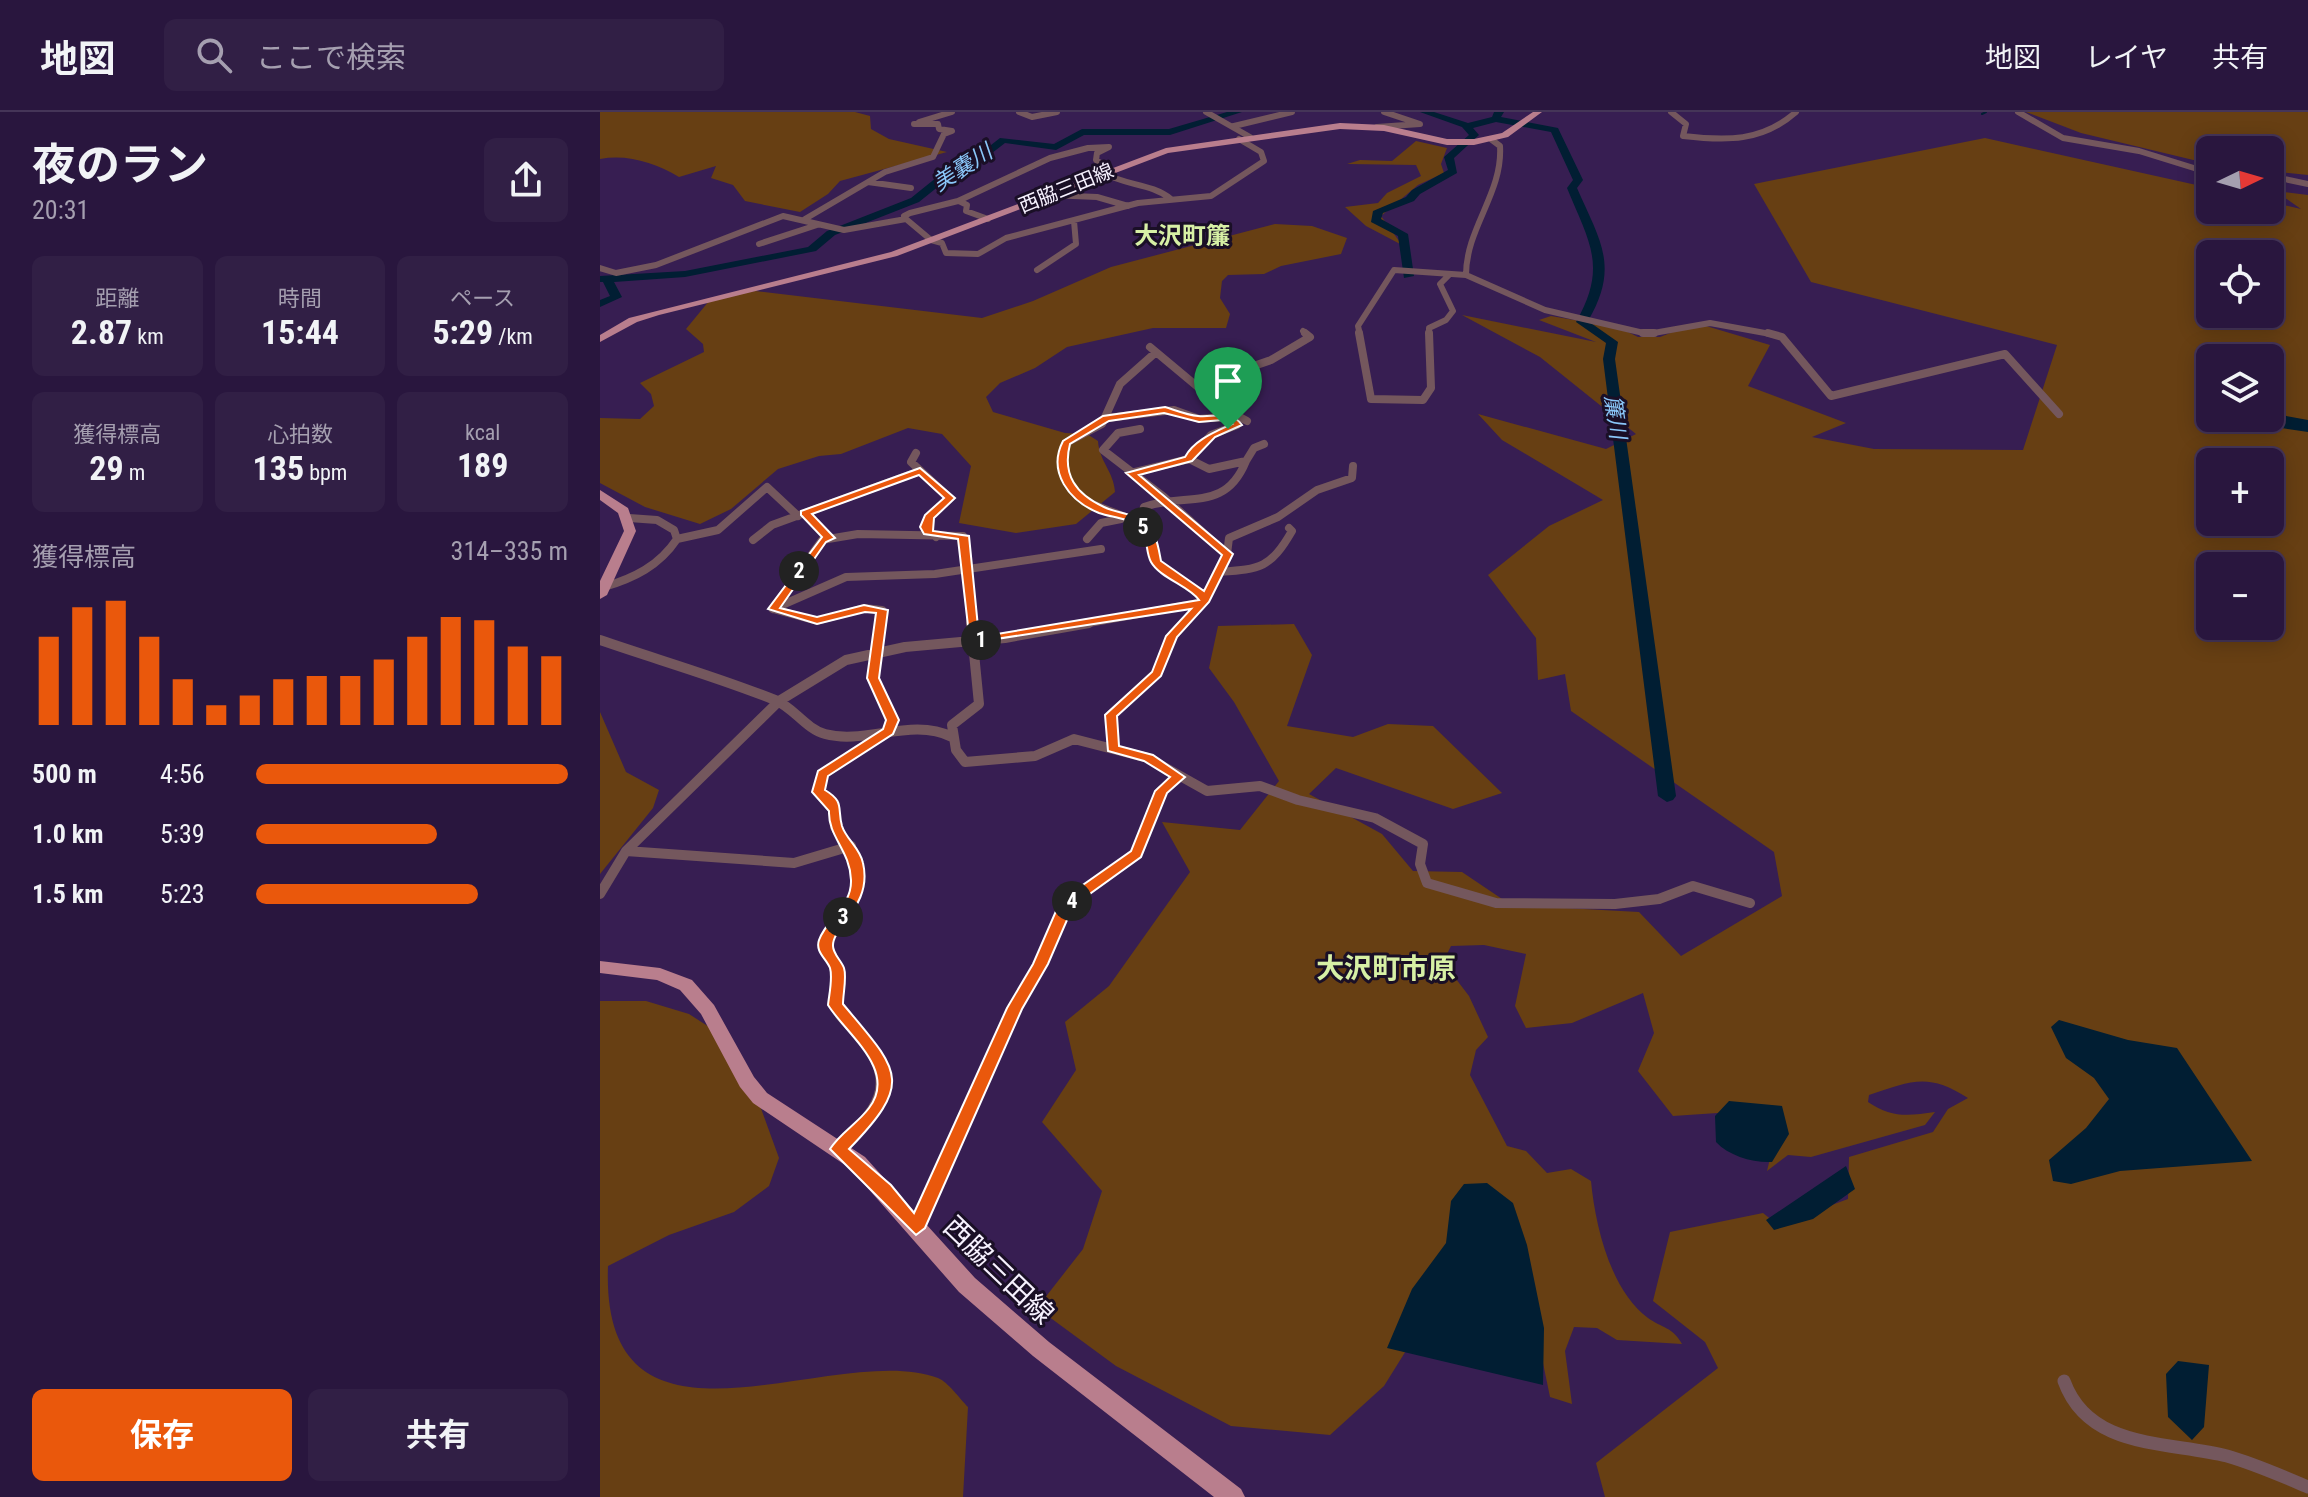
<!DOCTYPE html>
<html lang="ja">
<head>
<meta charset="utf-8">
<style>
  :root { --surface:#29163e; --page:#311f45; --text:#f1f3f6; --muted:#a59fb0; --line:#453558; --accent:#ea580c }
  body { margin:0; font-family:"Roboto Condensed","Noto Sans JP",sans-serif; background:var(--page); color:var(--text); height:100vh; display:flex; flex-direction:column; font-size:30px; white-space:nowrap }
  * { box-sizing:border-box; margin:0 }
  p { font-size:26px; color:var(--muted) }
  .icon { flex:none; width:44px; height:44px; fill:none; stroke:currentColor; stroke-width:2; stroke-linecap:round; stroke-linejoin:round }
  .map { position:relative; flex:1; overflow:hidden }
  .sheet { display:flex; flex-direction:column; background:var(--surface); width:600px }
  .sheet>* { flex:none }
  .needle { width:52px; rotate:85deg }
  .controls { position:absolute; left:1596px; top:24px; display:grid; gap:16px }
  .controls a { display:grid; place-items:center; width:88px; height:88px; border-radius:12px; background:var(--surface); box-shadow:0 4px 20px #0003,0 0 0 2px var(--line); font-size:40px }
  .pin { position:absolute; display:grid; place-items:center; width:68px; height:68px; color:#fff; margin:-82px -34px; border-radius:50% 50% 50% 0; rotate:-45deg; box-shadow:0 0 8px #0007 }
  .pin .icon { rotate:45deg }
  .km { position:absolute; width:40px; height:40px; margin:-20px; border-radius:50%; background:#222; color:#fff; font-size:22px; line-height:40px; text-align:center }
  .round { display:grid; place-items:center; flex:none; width:84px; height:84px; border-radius:12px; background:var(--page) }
  .head { display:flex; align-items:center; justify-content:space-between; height:136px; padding:0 32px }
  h1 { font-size:44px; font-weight:700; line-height:60px }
  .figures { display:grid; grid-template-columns:repeat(3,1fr); gap:12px; height:136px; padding:8px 32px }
  .figures div { display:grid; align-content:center; border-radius:12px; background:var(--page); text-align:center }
  .figures b { font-size:34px; font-weight:700 }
  .figures small { font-size:22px; font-weight:400 }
  .figures p { font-size:22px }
  .chart { height:224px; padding:16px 32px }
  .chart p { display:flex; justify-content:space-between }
  .chart svg { width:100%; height:144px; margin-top:8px; stroke:var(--accent); stroke-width:6 }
  .primary-button { display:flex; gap:16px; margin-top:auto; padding:16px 32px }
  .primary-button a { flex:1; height:92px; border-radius:12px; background:var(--accent); color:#fff; font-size:32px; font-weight:700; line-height:92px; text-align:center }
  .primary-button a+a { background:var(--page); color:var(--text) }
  ul { padding:0 32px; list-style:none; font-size:26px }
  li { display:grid; grid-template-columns:128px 96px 1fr; align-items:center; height:60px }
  li i { height:20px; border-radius:10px; background:var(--accent) }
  header { display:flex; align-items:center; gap:48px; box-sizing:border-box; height:112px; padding:0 40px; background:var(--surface); border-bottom:2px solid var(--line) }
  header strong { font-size:38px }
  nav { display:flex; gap:44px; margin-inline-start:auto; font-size:28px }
  .search { width:560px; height:72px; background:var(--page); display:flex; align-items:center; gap:20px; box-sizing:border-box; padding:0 28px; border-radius:12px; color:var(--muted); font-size:30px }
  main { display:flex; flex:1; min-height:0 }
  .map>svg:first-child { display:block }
</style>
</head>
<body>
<header>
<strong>地図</strong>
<div class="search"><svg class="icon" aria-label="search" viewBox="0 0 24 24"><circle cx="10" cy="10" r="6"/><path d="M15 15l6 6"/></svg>ここで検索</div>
<nav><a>地図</a><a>レイヤ</a><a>共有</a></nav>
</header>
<main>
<section class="sheet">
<div class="head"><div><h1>夜のラン</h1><p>20:31</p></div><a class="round"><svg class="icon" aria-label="share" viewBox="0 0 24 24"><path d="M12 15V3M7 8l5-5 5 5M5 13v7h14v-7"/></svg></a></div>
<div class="figures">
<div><p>距離</p><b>2.87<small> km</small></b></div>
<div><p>時間</p><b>15:44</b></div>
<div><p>ペース</p><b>5:29<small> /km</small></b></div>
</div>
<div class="figures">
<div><p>獲得標高</p><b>29<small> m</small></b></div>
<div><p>心拍数</p><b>135<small> bpm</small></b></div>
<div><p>kcal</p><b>189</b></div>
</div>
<div class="chart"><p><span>獲得標高</span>314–335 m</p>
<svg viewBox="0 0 160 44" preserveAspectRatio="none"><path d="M5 44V17M15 44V8M25 44V6M35 44V17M45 44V30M55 44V38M65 44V35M75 44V30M85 44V29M95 44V29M105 44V24M115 44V17M125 44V11M135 44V12M145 44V20M155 44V23"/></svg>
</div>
<ul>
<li><b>500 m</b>4:56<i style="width:100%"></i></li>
<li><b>1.0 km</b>5:39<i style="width:58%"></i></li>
<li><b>1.5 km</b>5:23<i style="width:71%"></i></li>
</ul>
<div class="primary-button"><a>保存</a><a>共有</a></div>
</section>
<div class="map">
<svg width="1708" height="1385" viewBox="0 0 1708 1385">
  <rect width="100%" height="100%" fill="#371e52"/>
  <!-- green -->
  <path fill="#673f13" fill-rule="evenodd" d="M0,0H255L270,4L271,17L289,27L347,40L240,69L228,82L200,100L145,89L133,73L111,66L116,54L79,65C55,51 28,42 0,47Z
    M1426,0H1708V63L1670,59V38H1610V52L1481,21Z
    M1385,26L1610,76V98H1670V90L1701,97L1675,79L1708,83V1385H1005L996,1351L1118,1256L1105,1230L1053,1189L1070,1120L1163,1101L1178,1113L1248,1087L1249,1045L1333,1020L1348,997L1368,986C1328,960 1311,969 1269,983L1268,990C1291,1006 1308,1004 1335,1000L1325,1013L1211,1045L1188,1043L1167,1059L1180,1005L1132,1000L1073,1004L1038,959L1054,921L1043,881L972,911L926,916L915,894L926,842L884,833L851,834L843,850L869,884L888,925L876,938L870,963L907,1034L926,1039L947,1061L971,1057L991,1069C995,1112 1010,1178 1048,1206C1062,1216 1073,1215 1082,1232L1017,1228L997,1216L974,1215L965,1239L972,1292L950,1285L915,1115L842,1181L784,1274L730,1323L631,1314L516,1254L437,1196L483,1137L502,1079L442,1010L476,958L465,910L509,874L590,760L562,710L640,718L679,669L634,590L609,556L618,514L694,512L712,543L687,614L753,625L788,612L833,614L902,681L853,697L736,656L709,682L782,722L813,759L862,760L911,793L1039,800L1081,844L1182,784L1174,740L971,599L965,562L938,568L936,526L888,463L949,414L1003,388L902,328L878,302L1006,337L1036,322L940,245L862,203L996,230L939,208L951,204L1020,216L1038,225H1060L1096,211L1170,233L1148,274L1246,311L1212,325L1274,337L1423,338L1457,233L1211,170L1154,72ZM1610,142H1670V202H1610ZM1610,246H1670V306H1610ZM1610,350H1670V410H1610ZM1610,454H1670V514H1610Z
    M816,29L847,36L841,52L844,61L818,73L781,104L802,133L766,114L745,95L778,91L787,81L821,64L816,53L747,52L760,48L792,49Z
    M675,112L712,114L747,126L741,142L681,154L664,162L628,163L622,169L620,186L630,202L626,216H553L467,235L435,256L400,271L386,285L393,300L465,321L487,322L498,329C499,349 514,360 515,380L476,412L416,421L359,411L371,354L342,322L308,316L241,342L219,344L178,357L131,397L100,412L45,395L0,371V306L40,307L54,294L51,282L40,271L104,240L103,232L86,217L109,189L155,179L382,206L433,189L511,155Z
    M0,600L26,660L59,678L53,696L0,762Z
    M0,889H46L89,902L117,920L155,980L179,1046L169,1074L134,1100L69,1123L8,1154C0,1369 235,1227 338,1266C348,1270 360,1287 368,1295L363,1385H0Z"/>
  <!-- water -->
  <path fill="#011e33" d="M1670,301L1708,308V320L1615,306H1670Z
    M1459,908L1528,928L1577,936L1652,1049L1520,1059L1471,1072L1453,1069L1449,1048L1486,1016L1509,987L1494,966L1466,946L1451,915Z
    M1129,989L1182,994L1189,1022L1172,1050C1153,1051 1129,1044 1116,1030L1115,1004Z
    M1246,1054L1255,1077L1213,1107L1174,1118L1166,1108Z
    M887,1071L913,1091L927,1133L944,1216L943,1273L787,1236L812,1177L846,1131L851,1089L864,1072Z
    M1578,1249L1609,1253L1604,1315L1592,1328L1568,1305L1566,1262Z"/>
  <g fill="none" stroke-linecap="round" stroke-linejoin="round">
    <!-- stream -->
    <path stroke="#011e33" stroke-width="2" d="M1382,2L1386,0"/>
    <!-- river -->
    <path fill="#011e33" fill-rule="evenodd" d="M627,0H642L570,23H484L456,38L405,31L383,48L360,57L319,90L235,123L216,139L85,165L14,170L22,185L0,195V188L10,184L3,170H0V164L85,159L208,135L227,119L311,86L352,53L377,44L400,26L454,32L482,17H569Z
      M820,0H834L868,11L892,5L894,0H904L901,5L958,16L983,68L977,76C1000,129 1020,154 988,209L1018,230L1015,247L1076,684L1073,688L1067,690L1058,684L1003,247L1006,231L976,210C1008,154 989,130 967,76L973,68L951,20L896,10L873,16L879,23L854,46L857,61L820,82L814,89L783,101L781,107L808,122L814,164L804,166L798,124L771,110L773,99L806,85L812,78L848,58L844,45L869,23L862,15Z"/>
    <!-- minor-far3 -->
    <path stroke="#74575d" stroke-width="6" d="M419,0L432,5L457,0
      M606,0L650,25
      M1071,0L1086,12L1083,24C1126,29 1162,30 1196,0
      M1418,0L1463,26L1539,39L1610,61
      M319,10L352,0
      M634,14L692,0
      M777,15L820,12L784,0
      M504,61C526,74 551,71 571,87
      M1670,64L1708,72
      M268,70L311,76
      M449,83L497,85L528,94
      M359,89L367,93L366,99L388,107
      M205,107L285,60L333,45L344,22L352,19L339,17L338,12H314
      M306,107L304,104L310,101L358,89L450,46L488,36L509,35L497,41L496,48L511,58
      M159,132L217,113
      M0,156L16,161L56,153L183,104L244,118L306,107L331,128L342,131L346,141L378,142L406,126L538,91L611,84L664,49L661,40L639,27
      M437,158L476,132L474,109
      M866,163C866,116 903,81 900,34L892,28
      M703,219L708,223
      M760,223L758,214L794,158L866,163L945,198L1048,222L1110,211L1176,223
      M829,223V216L846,208L853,199L840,172L849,163"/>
    <!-- minor-far2 -->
    <path stroke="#74575d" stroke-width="8" d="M759,221L771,287L823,288L831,276L829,221
      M1043,221H1054
      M1168,221L1182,225L1231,284L1405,242L1459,302
      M550,235L623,296L647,309
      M555,241L520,272L502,312L466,331C449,396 507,390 542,414L559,453L600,480L605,485L604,490
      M598,273L671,248L710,225L705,221
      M507,306L574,298L599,307L623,305L637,313L611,323L589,347
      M540,317L518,321L503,338L564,385L627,442L605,485
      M316,341L311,350L350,386L329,405L325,415L336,425
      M646,349L654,336L664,332
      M531,361L589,347L609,357L646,349C625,401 587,380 544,395L539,411
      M205,401L230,426
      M29,406L57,408L74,418L77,427
      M77,427L118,418L167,375L198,404
      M487,427L501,411L521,407
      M153,428L172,413L320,359
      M627,442L629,426L678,405L717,378L752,366L753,354
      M618,460C660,457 670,457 692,419L689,416
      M4,475C34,466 59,454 77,427
      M173,497L222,428L258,422L363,424L371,513
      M173,497L217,509L264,496L282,498L280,513
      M173,497L246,465L335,462L501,437
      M478,513L604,490
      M583,513L601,493"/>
    <!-- minor-far1 -->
    <path stroke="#74575d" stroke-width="10" d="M371,511L379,592L352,613L356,638L365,650L435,644L474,627L548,646L607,679L660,674L698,688L775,706L823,732L820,752L827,771L896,791L1015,792L1059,787L1093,774L1150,791
      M0,528C58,548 118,565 175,588C193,595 206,617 225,622C265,633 312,605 352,625
      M513,636L511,603L557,561L572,524L584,511
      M26,739L194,751L251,734
      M0,782L26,739L179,589L246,548L305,535L405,526L489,511
      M235,891L238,857L226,830L253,788L258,766L253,745L235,715L233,694L218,680L223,662L288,619L293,608L273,566L280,511
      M418,891L441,852L463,799L475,785L536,742L561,679L578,665"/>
    <!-- minor -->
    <path stroke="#74575d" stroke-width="13" d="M235,889C238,904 252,912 261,923C301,973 279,999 238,1037
      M316,1116L419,889
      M1464,1269C1489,1338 1568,1329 1627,1344C1655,1352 1682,1364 1708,1375"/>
    <!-- primary -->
    <path fill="#b97e8d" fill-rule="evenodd" d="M933,0H942L908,25L874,33H847L784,19L740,17L568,41L297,144L59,203L37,210L0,230V223L29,206L291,140L566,36L740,11L784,13L847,27H874L902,21Z
      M0,378L28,396L36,419L7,483L0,487V469L24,419L18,401L0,388Z
      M0,849L60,856L92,868L114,893L154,965L167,981L265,1045L375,1166L449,1230L641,1377L645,1385H614L433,1244L359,1180L251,1057L153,991L140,975L101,902L80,878L57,868L0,861Z"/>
  </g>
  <!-- route -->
  <path fill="#ea580c" stroke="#fff" stroke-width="2" fill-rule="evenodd" d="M565,295C575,298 587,303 598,304C613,306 631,297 642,313L615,325L592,349L539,363L633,442L609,490L577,525L561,564L517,604L519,634L553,643L585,665L567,681L541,745L480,789L470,801L448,852L422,897L325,1116L316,1123L230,1037C240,1021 258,1011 269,996C298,958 246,922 228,893C229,883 233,866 230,856C226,846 215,840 219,828C227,806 252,794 251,768C250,738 228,725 229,699L212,680L218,659L283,617L286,608L267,566L276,501L265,500L217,512L168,497L222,425L201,403V399L320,356L355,386L334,406L333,419L369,424L379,525L599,488C589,474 560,466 551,450C545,439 549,426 539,416C527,405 513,406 499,401C469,389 447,360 463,329L503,304ZM564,301L599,310L622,308L632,312C615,320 594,328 585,345L526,361L622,443L604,479L561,449C558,434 557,421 544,411C532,400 518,402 504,395C476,382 462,363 470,332L509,309ZM319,363L344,386L325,403L320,415L324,422L358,427L370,531L591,497L566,524L552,560L505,603L508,639L544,649L570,665L555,679L531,739L470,782L456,799L433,852L407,896L314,1101L291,1073L249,1037C315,969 299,959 243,892C243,882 247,865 244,856C241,848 233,842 233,834C232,814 273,794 263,751C260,736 246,727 242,714C237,696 245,690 225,678L228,664L293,622L299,608L279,566L288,498L264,493L217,505L180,496L226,430L235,426L212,402Z"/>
  <g text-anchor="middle" stroke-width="6" stroke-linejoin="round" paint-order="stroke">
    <!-- far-street labels -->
    <g font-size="20" fill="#f6f1fe" stroke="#1a0f26">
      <text transform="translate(466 76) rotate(-22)" y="7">西脇三田線</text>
    </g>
    <!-- far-water labels -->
    <g font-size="22" font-style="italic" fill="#8ac7f9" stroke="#1a0f26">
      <text transform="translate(362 55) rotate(-33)" y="8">美嚢川</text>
      <text transform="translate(1016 305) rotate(82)" y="8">簾川</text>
    </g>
    <!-- far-quarter labels -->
    <g font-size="24" font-weight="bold" fill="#d7f0a5" stroke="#1a0f26">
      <text x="582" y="132">大沢町簾</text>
    </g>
    <!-- quarter labels -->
    <g font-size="28" font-weight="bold" fill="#d7f0a5" stroke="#1a0f26">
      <text x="786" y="866">大沢町市原</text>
    </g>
    <!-- near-street labels -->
    <g font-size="28" fill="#f6f1fe" stroke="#1a0f26">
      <text transform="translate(399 1158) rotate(44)" y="10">西脇三田線</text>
    </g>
  </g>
</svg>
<div class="controls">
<a><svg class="needle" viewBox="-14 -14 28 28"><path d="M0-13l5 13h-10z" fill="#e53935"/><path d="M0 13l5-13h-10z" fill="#a59fb0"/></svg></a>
<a><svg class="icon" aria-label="locate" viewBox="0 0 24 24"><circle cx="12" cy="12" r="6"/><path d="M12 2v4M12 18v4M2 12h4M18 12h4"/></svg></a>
<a><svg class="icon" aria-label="layers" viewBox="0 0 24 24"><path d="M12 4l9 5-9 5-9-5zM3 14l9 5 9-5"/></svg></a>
<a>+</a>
<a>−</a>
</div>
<div class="pin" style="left:628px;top:317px;background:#1e9e55"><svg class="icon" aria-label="arrive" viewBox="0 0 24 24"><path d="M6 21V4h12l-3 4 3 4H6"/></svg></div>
<b class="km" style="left:381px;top:528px">1</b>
<b class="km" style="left:199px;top:459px">2</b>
<b class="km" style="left:243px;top:805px">3</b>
<b class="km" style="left:472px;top:789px">4</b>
<b class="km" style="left:543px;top:415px">5</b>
</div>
</main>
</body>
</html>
